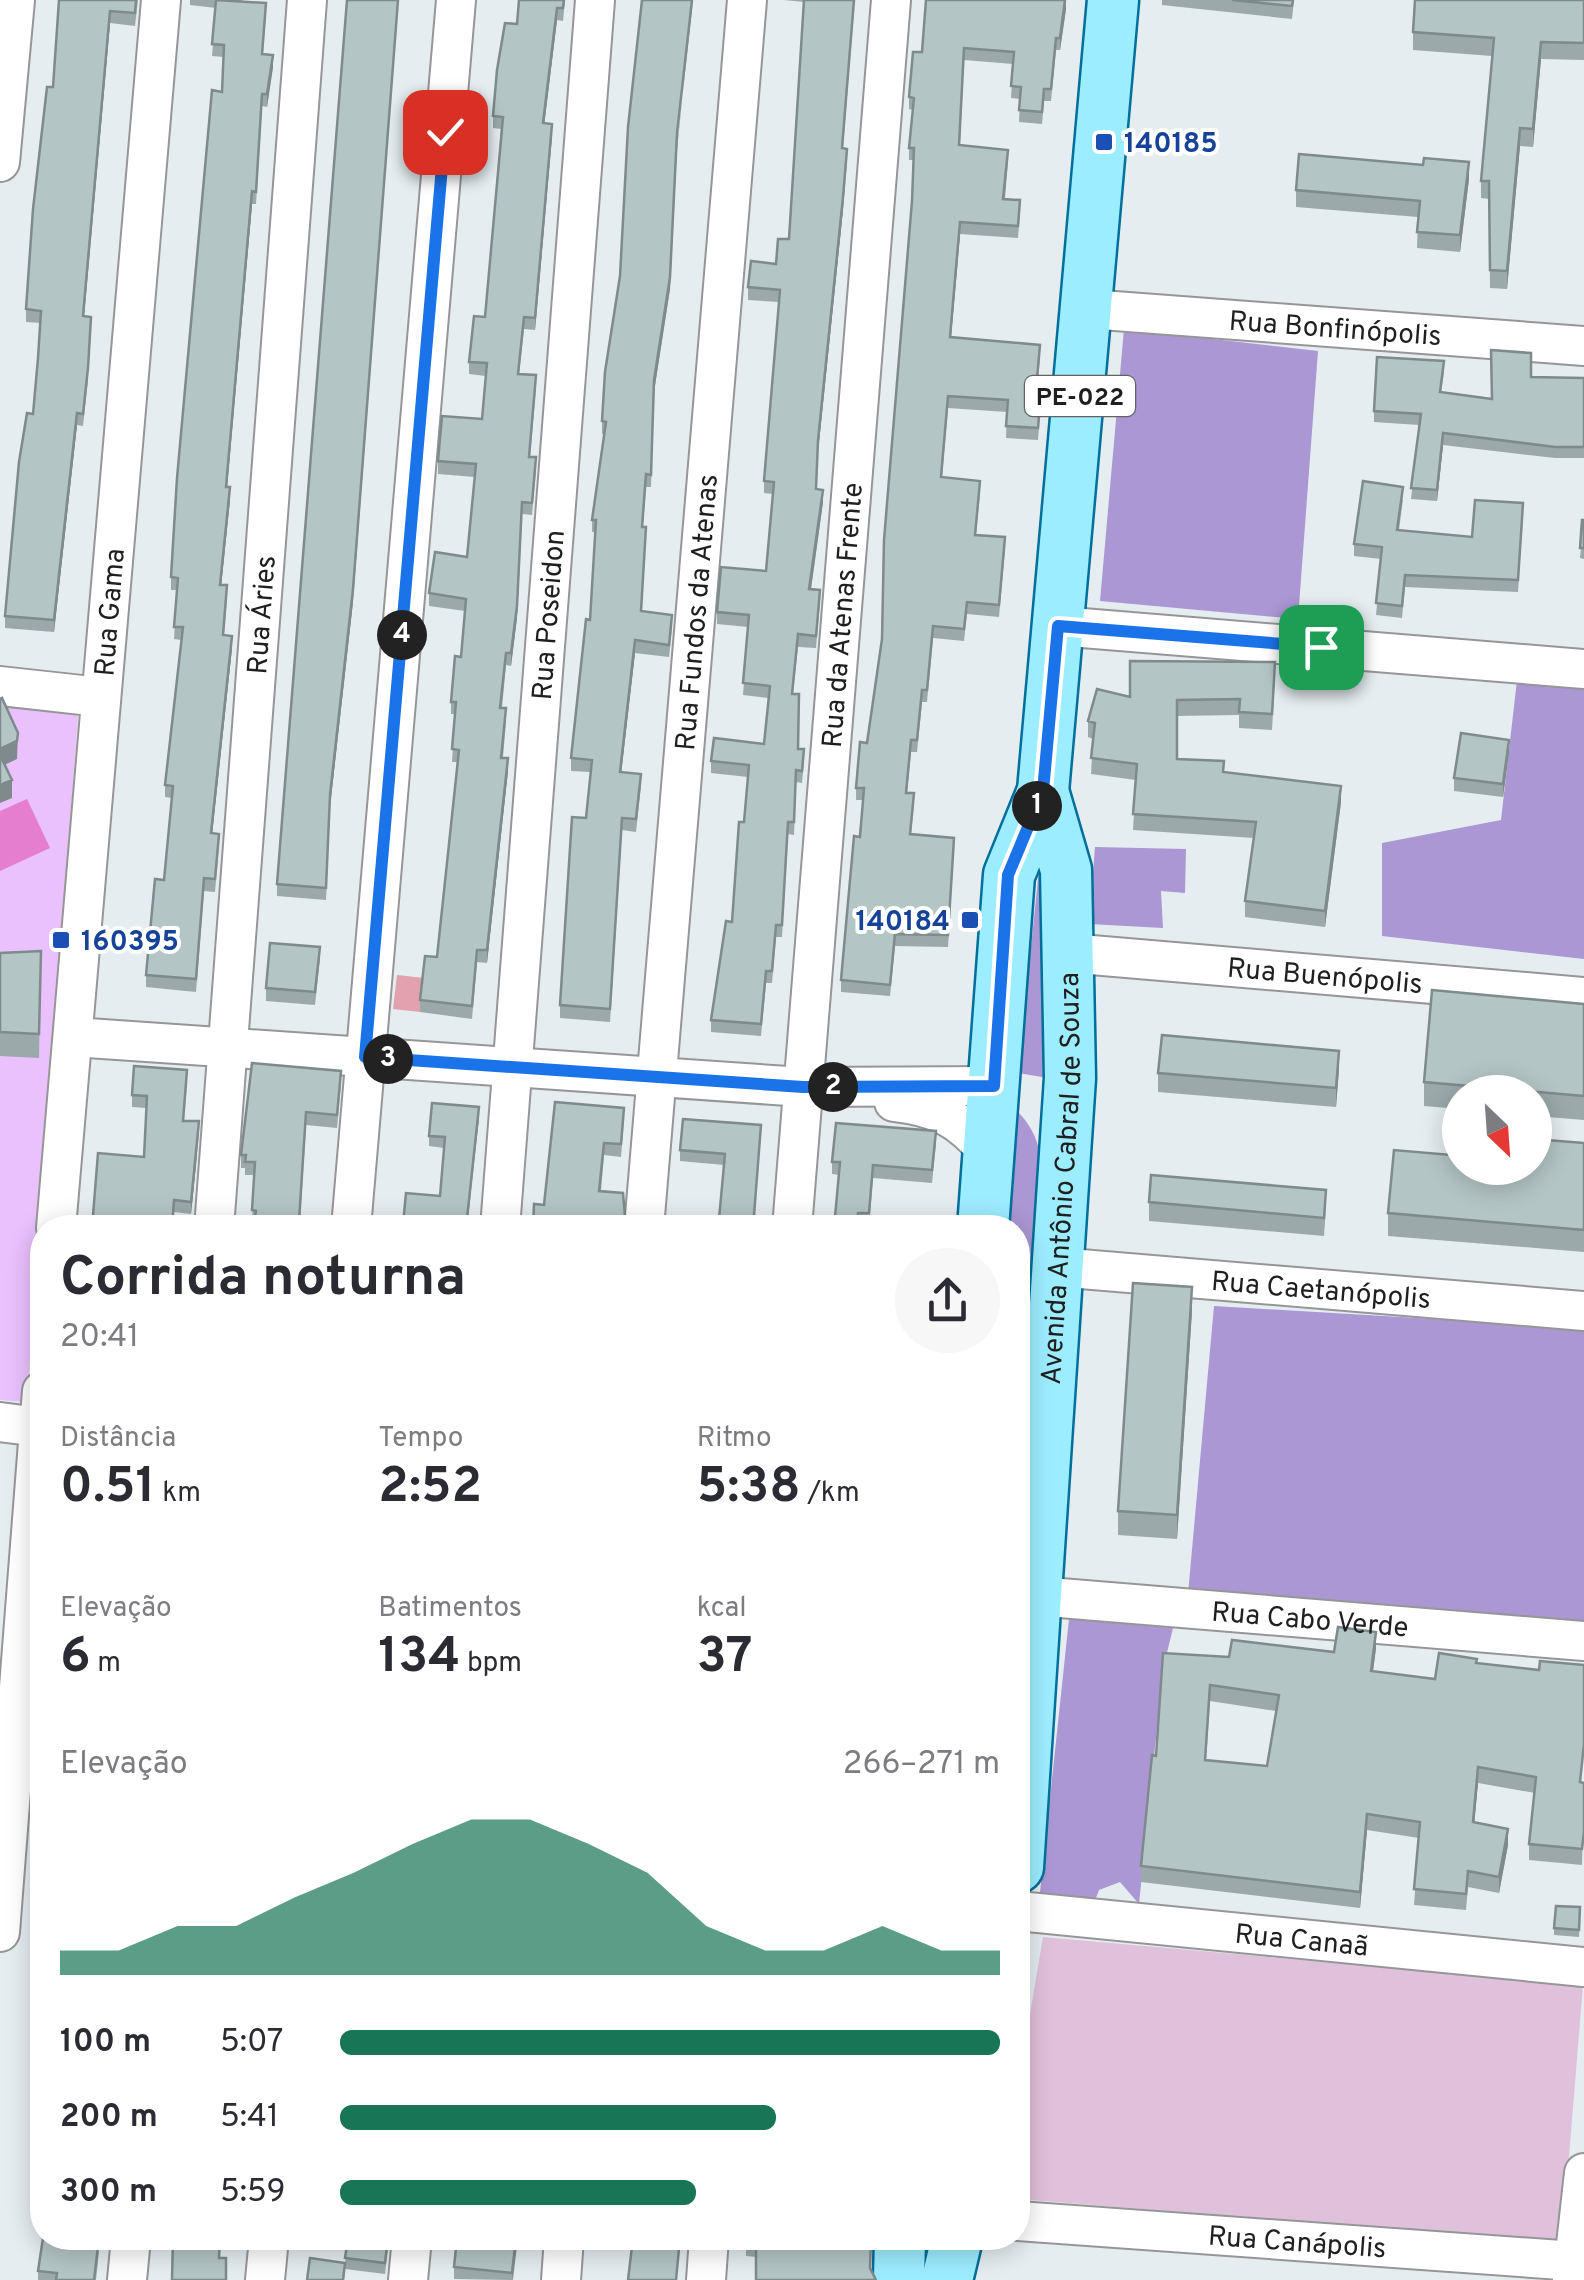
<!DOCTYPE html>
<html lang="pt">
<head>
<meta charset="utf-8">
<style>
  :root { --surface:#fff; --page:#f7f7f7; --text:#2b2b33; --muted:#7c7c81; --accent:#187555 }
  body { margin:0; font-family:Overpass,sans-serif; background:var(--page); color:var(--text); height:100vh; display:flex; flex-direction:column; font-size:38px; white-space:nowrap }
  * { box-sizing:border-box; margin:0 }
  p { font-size:32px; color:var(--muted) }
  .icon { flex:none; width:55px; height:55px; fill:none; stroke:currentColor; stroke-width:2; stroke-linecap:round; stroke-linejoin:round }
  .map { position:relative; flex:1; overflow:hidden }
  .details { position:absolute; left:30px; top:1215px; width:1000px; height:1035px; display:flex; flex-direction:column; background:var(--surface); border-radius:40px; box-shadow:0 5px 25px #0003 }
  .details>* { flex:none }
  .needle { width:65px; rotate:155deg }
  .buttons { position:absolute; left:1442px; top:1075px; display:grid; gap:20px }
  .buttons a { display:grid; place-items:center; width:110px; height:110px; border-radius:50%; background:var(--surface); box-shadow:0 5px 25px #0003; font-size:50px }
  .pin { position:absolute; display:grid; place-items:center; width:85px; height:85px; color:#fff; margin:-42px; border-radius:20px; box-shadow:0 5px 15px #0006 }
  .km { position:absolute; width:50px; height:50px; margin:-25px; border-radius:50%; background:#222; color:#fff; font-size:28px; line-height:50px; text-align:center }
  .round { display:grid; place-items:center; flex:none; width:105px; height:105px; border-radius:52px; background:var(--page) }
  .overview { display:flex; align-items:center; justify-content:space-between; height:170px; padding:0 30px }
  h1 { font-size:55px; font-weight:700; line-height:75px }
  .figures { display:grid; grid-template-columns:repeat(3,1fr); gap:15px; height:170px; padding:10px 30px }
  .figures div { display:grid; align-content:center }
  .figures b { font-size:50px; font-weight:700 }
  .figures small { font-size:28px; font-weight:400 }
  .figures p { font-size:28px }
  .chart { height:280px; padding:20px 30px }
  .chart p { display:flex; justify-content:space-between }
  .chart svg { width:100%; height:180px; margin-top:10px; fill:var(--accent); opacity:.7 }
  ul { padding:0 30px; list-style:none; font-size:32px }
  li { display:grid; grid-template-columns:160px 120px 1fr; align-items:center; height:75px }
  li i { height:25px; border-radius:12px; background:var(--accent) }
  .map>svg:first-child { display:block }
</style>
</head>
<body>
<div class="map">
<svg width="1584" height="2280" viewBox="0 0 1584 2280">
  <rect width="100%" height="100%" fill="#e5edf1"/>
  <!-- forest -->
  <path fill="#aa97d3" d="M1124,329L1318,351L1298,619L1100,601Z
    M1517,680L1584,683V959L1382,936V843L1501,820Z
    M1043,831L1048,1078L1018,1073Z
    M1095,847L1186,849L1185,893L1161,891L1163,928L1089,924Z
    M1017,1111C1044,1137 1042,1168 1045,1204L1018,1577V1228H1009Z
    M1214,1306L1584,1328V1628L1188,1594Z
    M1069,1619L1173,1628L1163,1669L1139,1904L1120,1882L1099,1890L1094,1903L1039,1902Z"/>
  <!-- wetland -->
  <path fill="#e0c1db" d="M1043,1937L1583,1985L1562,2243L1018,2199V2086Z"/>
  <!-- park -->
  <path fill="#eac0fd" d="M0,700L66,706L78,716L27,1402L0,1400Z"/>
  <!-- pitch -->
  <path fill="#e57ece" d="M27,799L50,848L0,871V811Z"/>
  <!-- water -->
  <path fill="#e1a2ad" d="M397,975L424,978L420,1012L393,1009Z"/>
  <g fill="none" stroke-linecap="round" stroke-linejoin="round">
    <defs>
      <g id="minor">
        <path d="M0,162L15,0"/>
        <path id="s1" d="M1088,309L1584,346"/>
        <path d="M1058,626L1584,669"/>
        <path d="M0,686L100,697"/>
        <path id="s2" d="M1068,953L1584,997"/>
        <path d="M73,1037L803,1087L994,1086"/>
        <path d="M894,1102C937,1107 960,1118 988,1152"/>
        <path id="s3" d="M56,1228L161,0"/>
        <path id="s4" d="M214,1228L307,0"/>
        <path d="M351,1228L456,0"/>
        <path id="s5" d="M500,1228L595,0"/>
        <path id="s6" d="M644,1228L747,0"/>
        <path id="s7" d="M792,1228L891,0"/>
        <path id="s8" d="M1057,1267L1584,1311"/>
        <path d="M0,1422L39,1427"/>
        <path id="s9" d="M1036,1596L1584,1641"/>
        <path id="s10" d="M1018,1911L1584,1967"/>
        <path d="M0,1932L42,1391"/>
        <path id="s11" d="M1018,2221L1575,2261"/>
        <path d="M127,2280L131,2238"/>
        <path d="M265,2280L269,2238"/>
        <path d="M408,2280L412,2238"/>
        <path d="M561,2280L564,2238"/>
        <path d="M706,2280L709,2238"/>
        <path d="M1572,2280L1584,2173"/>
      </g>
      <g id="major">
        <path d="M983,1228L1009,875L1043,791L1113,0"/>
        <path id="s12" d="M1018,1867L1070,1078L1066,870L1043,791"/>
        <path d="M899,2280L900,2238"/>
        <path d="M947,2280L957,2238"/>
      </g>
    </defs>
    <!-- minor casing -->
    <use href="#minor" stroke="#969696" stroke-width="42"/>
    <!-- major casing -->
    <use href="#major" stroke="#006f9b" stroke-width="55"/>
    <!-- minor -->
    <use href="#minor" stroke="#fff" stroke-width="38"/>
    <!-- major -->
    <use href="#major" stroke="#9cedff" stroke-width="50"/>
  </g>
  <!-- wall -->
  <path fill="#9ba9aa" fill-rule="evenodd" d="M59,0H138L135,26L110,23L84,316L88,380L83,426L77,425L54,632L5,628V616L33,414L41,323L26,322V309L53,87Z
    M190,0H241L266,15L263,54L273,67L267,107L262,106L256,204H252L227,487L230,500L221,585L227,598L224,635L232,648L212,833L219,846L215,892L204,891L196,992L146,987V975L164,880L172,798L165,797V785L181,640L174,639L177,590H171V577L222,92L224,57L212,56L216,8L190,5Z
    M565,0L563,21L557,20L544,123L552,136L535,330L524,329L519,374L536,388L530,457L536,470L532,515L522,514L517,618L511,666L506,665L502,708L506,721L503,758L508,771L487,963L477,962L472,1019L420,1012V1000L437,957L457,762H452L455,714H451V702L461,657L465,611L429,606V593L467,557L475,477L438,474V461L482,419L486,376L469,374V362L485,317L501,129L493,128V116L517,24Z
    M784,0H854V9L843,148L847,161L843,210L818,452L816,489L823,502L811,590L820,602L816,648L798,647L793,694L798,749L804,761L802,783L796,782L794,835L788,834L782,937H776L772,983H766L761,1036L711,1032V1020L732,922L748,777L711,773V761L764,744L769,698L743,695L748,627L717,624V612L766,571L773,494L764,493V481L779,302L748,300V287L776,264L789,239L804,2Z
    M1162,0H1294L1292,19L1162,5Z
    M1584,0V60L1541,59L1533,147L1520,146L1507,289L1490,288L1489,199L1481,198V181L1492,56L1413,50V32Z
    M1066,9L1060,50H1056L1051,101H1044L1042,124L1019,122L1020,99L1011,98L1013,64L964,60L960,145L1008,161L1005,199L1020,212L1018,238L960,234L951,337L1040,357L1037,390L1041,402L1038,440L1006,438L1007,412L948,408L942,477L980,493L976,535L1005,549L999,617L967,614L964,641L933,638L927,702H922L917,752H911L907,793L914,805L911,834L954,850L948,947L895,946L890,996L841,992V980L863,800H856V788L867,743L882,639L912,201L913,160H909V148L913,110L909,109V97L922,52Z
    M677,145L670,289L654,392L651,487H646L643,527L642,611L672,628L669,657L635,653L621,772L641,786L636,832L622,830L610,1022L560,1018V1005L586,818L591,772L571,771V758L590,620L596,532H592V520L604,434H602V421L620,276Z
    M1469,179L1460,252L1417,248L1418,217L1296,207V190Z
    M1444,372L1441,393L1492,399L1531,377L1584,378V458H1555L1443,445L1437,501L1411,499L1419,425L1374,422V411Z
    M1403,499L1399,530L1472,537L1523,515L1518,592L1405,587L1402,618L1376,615L1381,559L1354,556V544Z
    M1584,520V559L1580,558Z
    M353,602L330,807L326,900L277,896V884Z
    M1275,678L1272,730L1239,728V715L1177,716V759L1341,802L1325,927L1245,917V901L1254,838L1133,830L1136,780L1091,774L1093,739L1088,737V721L1130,697Z
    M1509,752L1503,797L1454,791V778Z
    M41,951L39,1058L0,1056V953Z
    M320,959L315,1005L266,1001V988Z
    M1584,1004V1120L1535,1116V1092H1460V1109L1424,1106V1082Z
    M1339,1069L1336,1107L1158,1092V1073Z
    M187,1082L184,1121L199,1134L191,1214L174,1212L172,1228H92L144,1157L146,1108L132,1107V1095Z
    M341,1084L337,1128L306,1125L300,1221L318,1228L252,1224L254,1175H245V1168H241V1155Z
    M479,1118L467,1228H403L406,1193L440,1196L444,1148L429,1146V1136Z
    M624,1120L621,1157L604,1155L601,1191L626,1228H533L544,1205Z
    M761,1136L719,1219L724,1165L680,1161V1150Z
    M1584,1143V1252L1388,1236V1213L1451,1155Z
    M936,1144L932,1183L873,1178L869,1226L858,1225V1228H834L839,1175L832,1174V1162Z
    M1149,1202L1326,1208L1324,1236L1149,1221Z
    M1192,1311L1177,1539L1118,1535V1511Z
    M1376,1648L1373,1671L1435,1679L1477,1663L1582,1783H1584L1582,1865L1529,1860V1844L1535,1793L1478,1783L1474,1822L1508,1845L1499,1893L1468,1887L1466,1910L1414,1905L1419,1838L1367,1830L1360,1908L1141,1882V1866L1156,1756L1229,1657L1334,1652ZM1210,1701L1276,1711L1267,1766L1206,1761Z
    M1580,1907L1579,1937L1554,1935V1928Z
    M348,2238H389L385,2274L345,2269L344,2280H307L345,2263Z
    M518,2238L513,2280L454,2279V2267Z
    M746,2238H810L809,2241L871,2268L746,2256Z
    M99,2251L96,2280H38V2271Z"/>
  <!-- shaded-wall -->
  <path fill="#7e8a8b" d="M398,0L353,602L330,807L326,900L330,795Z
    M692,0H693L677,145L670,289L654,392L651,487L654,380Z
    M1066,0V9L1060,50V38Z
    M557,8V20L543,135V123Z
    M110,11V23L83,328V316Z
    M1541,42V59L1533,147V129Z
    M273,55V67L267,107V94Z
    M552,124V136L535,330V318Z
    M1520,128V146L1507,289V271Z
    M847,149L843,210L818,452V440Z
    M1469,162V179L1460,252V235Z
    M252,191V204L226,499V487Z
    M960,222V234L950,349V337Z
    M77,413V425L54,632V620Z
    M1443,433V445L1437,501V490Z
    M230,487V500L220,597V585Z
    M823,490V502L809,602V589Z
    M522,514L517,618L511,666V653Z
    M232,636V648L211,845V833Z
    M635,640V653L620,784V772Z
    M18,733L17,759L0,767V749Z
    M1509,740V752L1503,797V784Z
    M508,758V771L487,963V950Z
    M12,780V798L0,803V785Z
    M1341,786V802L1325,927V911Z
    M1339,1051V1069L1336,1107V1088Z
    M479,1107V1118L466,1228Z
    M199,1121L196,1166L191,1214V1202Z
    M1192,1287V1311L1177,1539V1515Z
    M1376,1632V1648L1371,1687V1671Z
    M1478,1767V1783L1473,1838V1822Z
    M1367,1814V1830L1360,1908V1892Z
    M1508,1829V1845L1499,1893V1877Z
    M516,2238H518L512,2280V2273Z"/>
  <!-- building -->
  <path fill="#b4c5c6" stroke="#7e8a8b" stroke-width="2.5" fill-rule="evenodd" d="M59,0H136L135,13L110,11L83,316L91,317L88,368L83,414L77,413L54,620L5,616L19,462L27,413L33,414L38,358L41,311L26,309L33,209L47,87H53Z
    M216,0L266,3L262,54L273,55L267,94H262L256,192L252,191L226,487H230L220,585H227L223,635L232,636L211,833L219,834L215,879L204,878L196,979L146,975L155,879L164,880L173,786L165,785L183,627H174L178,578L171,577L177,478L212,90L222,92L224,45L212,44Z
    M347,0H398L353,589L330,795L326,888L277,884Z
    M519,0H564L563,8H557L543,123L552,124L535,318L524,317L518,374L536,375L529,457H536L532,503L522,502L517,606L511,653H506L500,708H506L501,758H508L487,950H477L472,1006L420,1000L425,956L437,957L459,750L452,749L456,702H451L455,656L461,657L466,599L429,593L435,552L467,557L476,464L438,461L442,416L482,419L487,363L469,362L474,316L485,317L503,117L493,116L497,70L505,23L517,24Z
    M642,0H692L677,133L670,277L654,380L651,475L646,474L642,527H646L641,611L672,615L669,645L635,640L620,772L641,774L636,819L622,818L610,1009L560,1005L572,817L586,818L592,760L571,758L586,619L590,620L596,520H592L606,422L602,421L605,372L620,276L628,127Z
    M804,0H854L842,148L847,149L843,197L818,440L816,489L823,490L809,589L820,590L816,636L798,634L792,694H799L798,749H804L802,771L796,770L794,822H788L782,925H776L772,971H766L761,1024L711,1020L726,921L732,922L739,822H744L749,765L711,761L714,738L764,744L770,686L743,683L749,615L717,612L721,567L766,571L774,482L764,481L780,290L748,287L751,261L776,264L778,239H789Z
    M926,0H1065L1060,38H1056L1051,89H1044L1042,112L1019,110L1021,87L1011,86L1014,52L964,48L959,145L1008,150L1003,199L1020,200L1018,226L960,222L950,337L1040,345L1036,390H1041L1038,428L1006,426L1008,400L948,396L941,477L980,481L975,535L1005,537L999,605L967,602L964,629L933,626L927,690H922L917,740H911L906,793H914L910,834L954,838L948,935L895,934L890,985L841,980L854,836L860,837L864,788H856L860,742L867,743L882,639L884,540L912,201L914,148H909L914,98L909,97L913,52H922Z
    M1232,0H1293L1292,6Z
    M1415,0H1584V43L1541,42L1533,129L1520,128L1507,271L1490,270L1489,181H1481L1494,38L1413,32Z
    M1299,154L1423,165L1424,158L1469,162L1460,235L1417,232L1420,201L1296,190Z
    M1491,350L1531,353V377L1584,378V447H1555L1443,433L1437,490L1411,488L1421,414L1374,411L1377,357L1444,361L1440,392L1492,399Z
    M1363,481L1403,487L1397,530L1472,537L1475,500L1523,503L1518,580L1405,575L1402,606L1376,603L1382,547L1354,544Z
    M1582,520H1584V548H1580Z
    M1130,661L1275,662L1272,714L1239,712L1240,699L1177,700V759L1224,761L1223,772L1341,786L1325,911L1245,901L1256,822L1133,814L1137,764L1091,758L1095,723L1088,721L1097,689L1130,697Z
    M2,698L18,733L17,741L0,749V699Z
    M1461,733L1509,740L1503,784L1454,778Z
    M0,755L12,780L0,785Z
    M270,943L320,947L315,992L266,988Z
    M41,951L39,1034L0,1032V953Z
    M1432,990L1584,1004V1096L1424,1082Z
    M1162,1035L1339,1051L1336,1088L1158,1073Z
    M252,1063L341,1071L337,1115L306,1112L299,1221L318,1222L317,1228H253L256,1211L252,1210L255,1162H245L246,1155H241Z
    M134,1066L187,1070L183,1121H199L191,1202L174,1200L172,1228H92L98,1153L144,1157L147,1096L132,1095Z
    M555,1102L624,1108L621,1144L604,1143L599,1191L623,1193L626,1228L596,1226V1228H533L534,1204L544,1205Z
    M432,1103L479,1107L466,1228H440L403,1224L406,1193L440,1196L445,1137L429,1136Z
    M683,1119L761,1125L753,1228H711L712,1218L719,1219L725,1154L680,1150Z
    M836,1123L936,1131L932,1170L873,1165L869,1213H858L857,1228H834L840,1162H832Z
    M1453,1132L1460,1133V1168H1535V1139L1584,1143V1230L1388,1213L1394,1150L1451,1155Z
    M1151,1175L1326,1190L1324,1218L1149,1202Z
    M1133,1283L1192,1287L1177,1515L1118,1511Z
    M1338,1627L1376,1632L1371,1671L1435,1679L1439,1653L1477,1659L1476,1663L1539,1670L1540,1661L1584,1665V1744L1580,1782L1584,1783V1832L1582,1849L1529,1844L1536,1777L1478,1767L1473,1822L1508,1829L1499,1877L1468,1871L1466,1894L1414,1889L1420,1822L1367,1814L1360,1892L1141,1866L1152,1755L1156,1756L1163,1653L1229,1657L1232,1640L1334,1652ZM1210,1685L1279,1695L1267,1766L1205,1760Z
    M1556,1906L1580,1907L1579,1930L1554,1928Z
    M43,2238H99L94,2280H56L57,2273L38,2271Z
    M173,2238H220L219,2258H226V2280H172Z
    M348,2238H388L385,2263L345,2258Z
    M457,2238H516L512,2273L454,2267Z
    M633,2238H680L676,2280H628Z
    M746,2238H808V2241L871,2240L870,2268L876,2280H756V2245L746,2243Z
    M310,2258L345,2263L343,2280H307Z"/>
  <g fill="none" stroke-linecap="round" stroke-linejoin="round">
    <defs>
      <path id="route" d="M445,132L365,1057L803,1087L994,1086L1008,875L1043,791L1058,626L1321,647"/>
    </defs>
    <!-- route casing -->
    <use href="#route" stroke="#fff" stroke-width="20"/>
    <!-- route -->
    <use href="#route" stroke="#1a73e8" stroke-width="12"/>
  </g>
  <!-- markers -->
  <g fill="#1a4fb4" stroke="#fff" stroke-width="4">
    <rect x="1094" y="132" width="20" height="20" rx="5"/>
    <rect x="960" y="910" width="20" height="20" rx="5"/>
    <rect x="51" y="930" width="20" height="20" rx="5"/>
  </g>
  <g text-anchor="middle" stroke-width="8" stroke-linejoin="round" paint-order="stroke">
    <!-- shield labels -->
    <rect fill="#fff" stroke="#626262" stroke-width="2.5" x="1025" y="376" width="110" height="40" rx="8"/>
    <g font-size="25" font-weight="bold" fill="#1f1f1f">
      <text x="1080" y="405">PE-022</text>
    </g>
    <!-- transit labels -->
    <g font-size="28" font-weight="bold" fill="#164399" stroke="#fff" text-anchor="start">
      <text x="1124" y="152">140185</text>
      <text x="950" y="930" text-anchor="end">140184</text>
      <text x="81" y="950">160395</text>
    </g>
    <!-- street labels -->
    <g font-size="28" fill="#1f1f1f" stroke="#fff">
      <text dy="10" stroke="none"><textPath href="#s1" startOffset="248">Rua Bonfinópolis</textPath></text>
      <text dy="10" stroke="none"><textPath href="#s3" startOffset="618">Rua Gama</textPath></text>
      <text dy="10" stroke="none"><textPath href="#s4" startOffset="615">Rua Áries</textPath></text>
      <text dy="10" stroke="none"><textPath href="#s5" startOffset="615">Rua Poseidon</textPath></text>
      <text dy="10" stroke="none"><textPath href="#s6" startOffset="618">Rua Fundos da Atenas</textPath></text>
      <text dy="10" stroke="none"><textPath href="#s7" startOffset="615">Rua da Atenas Frente</textPath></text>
      <text dy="10" stroke="none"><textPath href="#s2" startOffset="258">Rua Buenópolis</textPath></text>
      <text dy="10" stroke="none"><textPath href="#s12" startOffset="690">Avenida Antônio Cabral de Souza</textPath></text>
      <text dy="10" stroke="none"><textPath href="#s8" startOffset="265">Rua Caetanópolis</textPath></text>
      <text dy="10" stroke="none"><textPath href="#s9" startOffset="275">Rua Cabo Verde</textPath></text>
      <text dy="10" stroke="none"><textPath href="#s10" startOffset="285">Rua Canaã</textPath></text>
      <text dy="10" stroke="none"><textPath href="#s11" startOffset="280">Rua Canápolis</textPath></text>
    </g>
  </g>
</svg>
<div class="buttons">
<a><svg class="needle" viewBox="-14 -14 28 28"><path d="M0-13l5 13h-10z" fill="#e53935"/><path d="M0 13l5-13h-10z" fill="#7c7c81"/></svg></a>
</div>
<div class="pin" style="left:1321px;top:647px;background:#1e9e55"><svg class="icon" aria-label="arrive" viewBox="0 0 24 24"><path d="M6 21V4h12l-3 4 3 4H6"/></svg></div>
<div class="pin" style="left:445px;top:132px;background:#d93025"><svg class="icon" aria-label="check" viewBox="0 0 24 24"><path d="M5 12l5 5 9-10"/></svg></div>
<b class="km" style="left:1037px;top:806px">1</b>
<b class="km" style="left:833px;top:1087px">2</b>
<b class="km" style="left:388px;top:1059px">3</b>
<b class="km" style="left:402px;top:635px">4</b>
<section class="details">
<div class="overview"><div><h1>Corrida noturna</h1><p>20:41</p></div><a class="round"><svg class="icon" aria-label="share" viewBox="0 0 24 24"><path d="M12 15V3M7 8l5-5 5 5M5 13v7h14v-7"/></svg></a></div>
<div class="figures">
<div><p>Distância</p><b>0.51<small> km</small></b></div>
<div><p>Tempo</p><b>2:52</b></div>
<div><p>Ritmo</p><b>5:38<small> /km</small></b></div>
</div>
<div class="figures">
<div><p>Elevação</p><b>6<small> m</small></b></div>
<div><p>Batimentos</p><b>134<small> bpm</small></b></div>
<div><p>kcal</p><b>37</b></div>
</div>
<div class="chart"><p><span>Elevação</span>266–271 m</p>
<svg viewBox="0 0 160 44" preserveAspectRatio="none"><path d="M0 44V38L10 38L20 32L30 32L40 25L50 19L60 12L70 6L80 6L90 12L100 19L110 32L120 38L130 38L140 32L150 38L160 38V44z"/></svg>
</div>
<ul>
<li><b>100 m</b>5:07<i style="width:100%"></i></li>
<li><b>200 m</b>5:41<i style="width:66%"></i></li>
<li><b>300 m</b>5:59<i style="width:54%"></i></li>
</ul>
</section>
</div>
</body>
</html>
